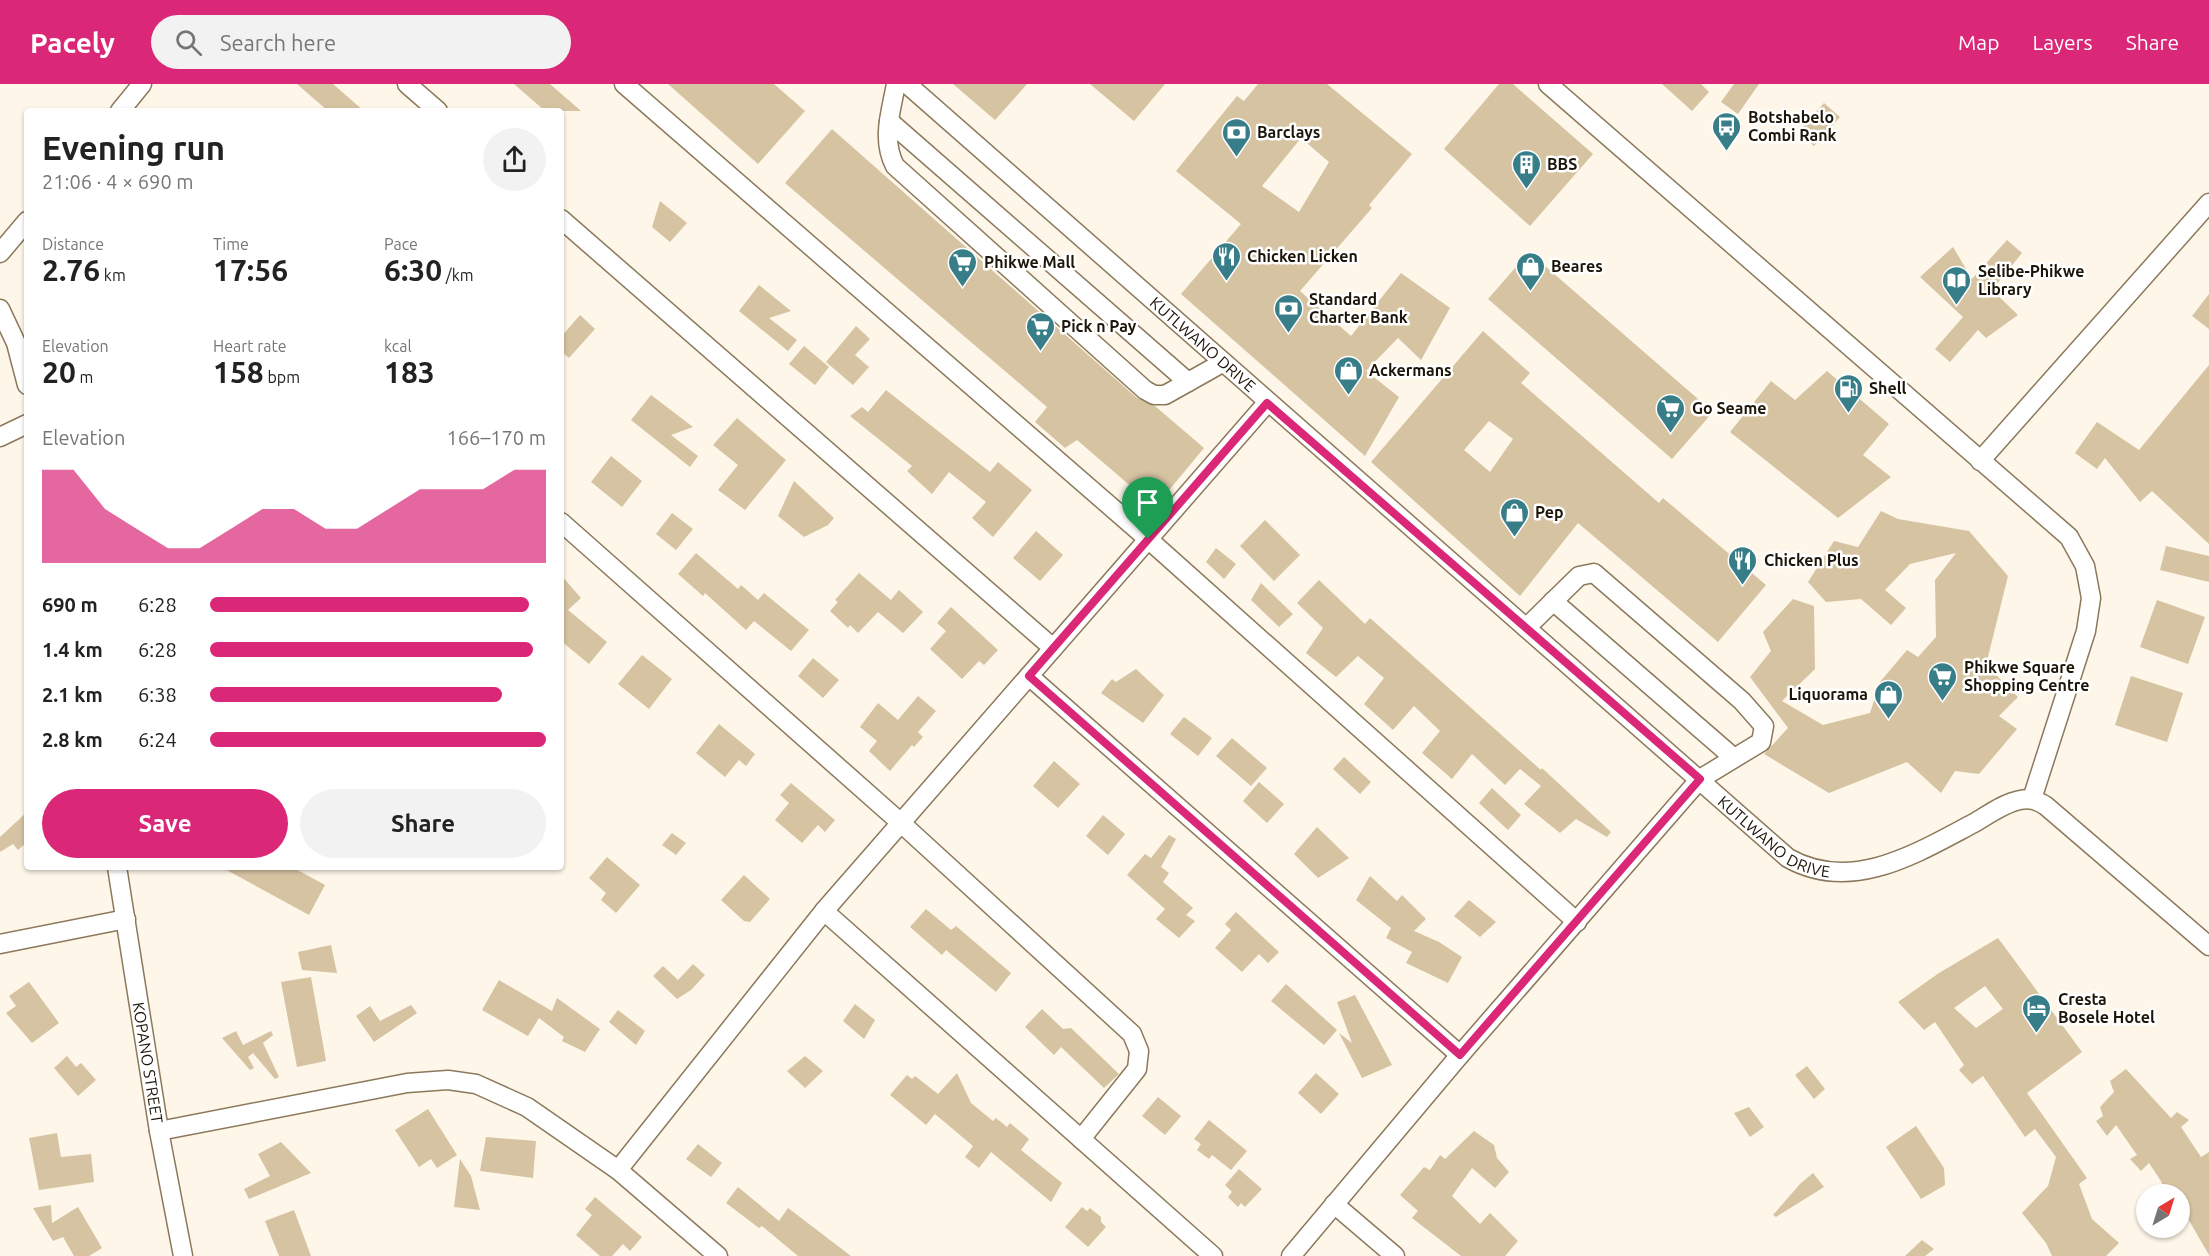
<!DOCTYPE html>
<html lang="en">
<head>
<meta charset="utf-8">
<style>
  :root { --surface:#fff; --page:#f2f2f2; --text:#222; --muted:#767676; --accent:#db2777 }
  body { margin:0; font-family:Ubuntu,sans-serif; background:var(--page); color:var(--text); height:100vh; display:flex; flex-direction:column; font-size:22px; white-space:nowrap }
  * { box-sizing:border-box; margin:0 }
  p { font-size:20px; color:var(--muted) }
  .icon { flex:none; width:33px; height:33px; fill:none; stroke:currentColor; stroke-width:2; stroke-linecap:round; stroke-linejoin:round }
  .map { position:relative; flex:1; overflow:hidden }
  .drawer { position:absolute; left:24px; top:24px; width:540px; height:762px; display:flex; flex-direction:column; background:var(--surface); border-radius:6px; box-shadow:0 2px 4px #0004 }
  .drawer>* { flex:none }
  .needle { width:39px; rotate:38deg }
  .fabs { position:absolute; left:2136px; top:1100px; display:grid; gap:12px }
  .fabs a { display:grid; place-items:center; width:54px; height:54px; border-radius:50%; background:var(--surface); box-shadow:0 2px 4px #0004; font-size:30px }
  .pin { position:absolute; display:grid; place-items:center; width:51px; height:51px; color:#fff; margin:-62px -26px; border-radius:50% 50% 50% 0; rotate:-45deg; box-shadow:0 0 6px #0007 }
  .pin .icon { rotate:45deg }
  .round { display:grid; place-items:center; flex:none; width:63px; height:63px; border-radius:32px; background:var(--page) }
  .head { display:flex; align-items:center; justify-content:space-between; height:102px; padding:0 18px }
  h1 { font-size:33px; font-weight:600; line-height:45px }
  .figures { display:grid; grid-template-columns:repeat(3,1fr); gap:9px; height:102px; padding:6px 18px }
  .figures div { display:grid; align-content:center }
  .figures b { font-size:30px; font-weight:600 }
  .figures small { font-size:16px; font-weight:400 }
  .figures p { font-size:16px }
  .chart { height:168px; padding:12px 18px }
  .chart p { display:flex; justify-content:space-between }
  .chart svg { width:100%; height:108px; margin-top:6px; fill:var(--accent); opacity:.7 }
  .button { display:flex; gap:12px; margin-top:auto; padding:12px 18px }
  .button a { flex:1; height:69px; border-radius:36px; background:var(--accent); color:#fff; font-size:24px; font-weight:600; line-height:69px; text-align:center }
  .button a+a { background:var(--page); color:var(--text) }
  ul { padding:0 18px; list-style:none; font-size:20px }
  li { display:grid; grid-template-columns:96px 72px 1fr; align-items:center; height:45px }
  li i { height:15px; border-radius:8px; background:var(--accent) }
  header { display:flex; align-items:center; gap:36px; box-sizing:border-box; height:84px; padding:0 30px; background:var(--accent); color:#fff }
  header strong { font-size:28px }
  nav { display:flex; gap:33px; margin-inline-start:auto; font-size:21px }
  .search { width:420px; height:54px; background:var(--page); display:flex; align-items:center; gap:15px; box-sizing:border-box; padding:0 21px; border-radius:33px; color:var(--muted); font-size:22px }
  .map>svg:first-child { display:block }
</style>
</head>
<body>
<header>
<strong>Pacely</strong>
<div class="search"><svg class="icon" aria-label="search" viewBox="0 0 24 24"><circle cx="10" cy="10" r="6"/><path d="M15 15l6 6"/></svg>Search here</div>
<nav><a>Map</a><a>Layers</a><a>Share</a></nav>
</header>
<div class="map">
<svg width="2209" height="1172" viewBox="0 0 2209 1172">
  <rect width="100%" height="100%" fill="#fef6e8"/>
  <!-- building -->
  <path fill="#d6c3a2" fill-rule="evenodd" d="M297,0H333L364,27H328Z
    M514,0H550L581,27H545Z
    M668,0H774L805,27L758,80Z
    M953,0H1027L995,36Z
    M1090,0H1165L1134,37Z
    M1258,0H1327L1412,70L1369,121L1372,124L1300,207L1351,252L1401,189L1450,224L1421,276L1398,254L1366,287L1399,313L1365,372L1181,210L1241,140L1176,87L1237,12L1244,17ZM1301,54L1329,78L1299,128L1262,102Z
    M1499,0H1513L1593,70L1530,142L1444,65Z
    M1662,0H1701L1709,8L1692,27Z
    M1734,0H1759L1738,30L1721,18Z
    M1824,19L1840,33L1814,62L1798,48Z
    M832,45L1137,314L1155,322L1204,364L1155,423L1077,356L1065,364L1035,338L1047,323L785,99Z
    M660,117L687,139L670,158L652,143Z
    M2007,156L2022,169L1992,206L2018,231L1986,254L1978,246L1950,278L1935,265L1963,233L1920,193L1953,163L1972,195Z
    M1529,168L1713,328L1672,375L1488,215Z
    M759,201L791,227L769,234L797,256L788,267L739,227Z
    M2209,210V245L2192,232Z
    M580,231L595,245L569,274L561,267V253Z
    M856,242L870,255L855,271L869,283L853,301L826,278Z
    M1483,247L1530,289L1521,299L1659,419L1663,414L1766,501L1718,558L1578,439L1520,512L1371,378ZM1489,337L1513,355L1490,388L1464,366Z
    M804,262L829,283L815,301L789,280Z
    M2209,281V460L2152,407L2140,418L2105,374L2097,385L2075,369L2097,338L2139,366Z
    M1827,287L1889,340L1863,371L1891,393L1838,434L1730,348L1771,297L1795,316Z
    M886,306L990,388L998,378L1032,406L993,453L972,434L986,418L949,388L932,410L907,387L912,382L850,332L862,323L868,328Z
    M651,311L693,343L671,351L698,372L690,383L631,336Z
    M737,334L786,376L745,426L718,406L738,381L713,361Z
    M611,372L642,397L622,423L591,398Z
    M794,397L834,434L828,441L804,453L778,432Z
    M1881,427L1898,435L1969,447L2008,492L1986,581L2018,613L1999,632L2017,645L1979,690L1955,687L1941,709L1907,678L1829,709L1764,670L1788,644L1750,593L1771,567L1763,548L1793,515L1814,522L1815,585L1782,617L1823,641L1870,629L1880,598L1907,566L1918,573L1936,553L1935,496L1956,469L1910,480L1885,506L1906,524L1891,541L1861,515L1826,518L1808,498L1834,457L1858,463Z
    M672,429L693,445L676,466L656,450Z
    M1265,436L1300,471L1274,497L1240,462Z
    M1036,447L1063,471L1040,497L1013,474Z
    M2166,462L2209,472V498L2160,486Z
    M1216,464L1236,480L1224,495L1206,478Z
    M696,469L738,505L741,501L758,516L764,509L809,546L791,567L754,537L746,546L705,509L703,512L678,490Z
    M859,489L891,516L899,506L923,528L903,549L878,528L858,549L850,541L848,544L830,527L838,518L835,516Z
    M561,491L581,514L568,526L607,558L589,580L561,557Z
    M1319,496L1365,540L1370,534L1541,686L1542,684L1611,748L1607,753L1576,735L1560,749L1524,720L1541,702L1520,685L1505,701L1472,670L1452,695L1422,669L1440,647L1414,622L1393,646L1364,620L1384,594L1358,572L1336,593L1306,569L1323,544L1297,519Z
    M1261,499L1293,530L1279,543L1251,516Z
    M2157,516L2205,533L2188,580L2140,563Z
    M951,523L998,566L984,581L979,577L962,595L930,565L946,547L937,539Z
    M642,571L672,595L649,625L618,600Z
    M813,574L839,596L823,614L798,592Z
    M1136,585L1164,611L1143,639L1101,609L1112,595L1116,598Z
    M2131,592L2183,609L2167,658L2115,641Z
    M918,612L936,627L918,648L923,653L914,663L912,661L890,687L869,667L877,657L860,643L878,619L898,636Z
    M1184,633L1212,654L1198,672L1170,650Z
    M719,640L755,670L746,682L739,676L725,693L696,669Z
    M1232,654L1267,684L1251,702L1216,672Z
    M1344,673L1371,698L1360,710L1333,685Z
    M1054,677L1080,700L1058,724L1033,702Z
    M1259,698L1284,720L1267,739L1243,717Z
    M791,699L835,736L825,748L818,741L802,759L775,736L789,719L780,711Z
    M1492,704L1521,731L1508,746L1479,719Z
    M27,728V758L18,766L13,760L0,768V753Z
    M1103,731L1125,750L1108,771L1086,752Z
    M1317,743L1349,774L1318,794L1294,770Z
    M672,749L686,759L676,771L662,761Z
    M1169,751L1176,755L1161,783L1169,789L1163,798L1193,824L1186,831L1195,837L1179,854L1156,835L1165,825L1127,791L1145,770L1151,774Z
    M607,773L640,801L616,829L601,816L606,809L589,794Z
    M221,783H292L325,801L309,831Z
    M744,791L770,815L750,838L744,837L721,816Z
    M1370,792L1397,817L1402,811L1426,835L1414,847L1439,858L1462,873L1448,899L1406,879L1412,868L1386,854L1391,844L1356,816Z
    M1469,816L1496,838L1480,853L1454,832Z
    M926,825L951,846L956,842L1011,889L996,908L946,866L942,871L910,843Z
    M1236,828L1279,868L1268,879L1259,870L1242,888L1215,864L1231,846L1225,840Z
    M1998,854L2082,968L2027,1009L2087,1094L2079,1100L2092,1135L2119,1159L2106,1172H2052L2046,1159L2022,1129L2048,1102L2056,1073L2035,1045L2025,1053L1983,992L1972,1000L1959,986L1964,981L1935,938L1924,946L1898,918L1939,889ZM1985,902L2003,925L1976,944L1954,924Z
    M331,861L337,889L302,886L298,868Z
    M693,880L705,891L691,906L677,915L653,892L663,882L678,896Z
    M311,893L326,977L297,983L281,898Z
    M499,896L552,927L557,914L600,945L585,968L562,957L564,953L539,934L528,952L482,926Z
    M29,898L59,939L32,959L6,929L16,922L9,912Z
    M1286,900L1337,946L1324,961L1271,917Z
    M1355,911L1392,981L1362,994L1339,949L1352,959L1337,918Z
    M855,920L875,936L864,955L843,937Z
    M411,921L417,929L374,958L356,932L370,922L380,937Z
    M1042,925L1063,945L1071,944L1119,990L1104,1004L1061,963L1054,971L1025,943Z
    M618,926L645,947L636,961L609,938Z
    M236,947L243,961L271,947L273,951L263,959L279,993L275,995L253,969L248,973L254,984L250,986L222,954Z
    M67,972L76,983L81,979L96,996L78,1012L54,984Z
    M805,972L823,987L805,1004L787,987Z
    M1807,982L1825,1005L1814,1015L1795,991Z
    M2126,985L2171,1034L2177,1028L2189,1036L2181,1043L2201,1073L2209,1068V1171L2180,1121V1110H2166L2161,1097L2149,1079L2141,1087L2130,1075L2137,1071L2116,1041L2107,1052L2096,1037L2103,1032L2100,1023L2114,1008L2110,997Z
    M957,989L971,1019L993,1037L996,1034L1007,1043L1010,1039L1029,1055L1021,1066L1062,1099L1051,1118L991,1068L979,1084L965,1073L973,1062L935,1030L926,1041L890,1011L907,991L912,995L915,992L938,1010Z
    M1316,989L1339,1010L1321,1030L1298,1009Z
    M1158,1013L1181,1032L1165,1051L1142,1032Z
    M1749,1023L1764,1043L1750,1053L1734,1029Z
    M428,1025L457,1071L437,1084L431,1075L419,1083L395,1046Z
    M1209,1036L1247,1067L1231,1086L1212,1071L1209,1075L1197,1066L1201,1060L1194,1055Z
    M1916,1042L1944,1084L1945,1101L1921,1115L1886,1063Z
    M1474,1047L1494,1061L1497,1074L1509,1088L1495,1104L1472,1084L1452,1112L1480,1140L1490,1129L1518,1157L1505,1172H1461L1412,1134L1418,1127L1400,1111L1424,1083L1430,1086L1440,1071L1445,1075Z
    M57,1049L61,1073L91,1070L94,1098L39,1106L29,1054Z
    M486,1053L536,1057L533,1094L480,1087Z
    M281,1058L311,1089L249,1115L244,1105L270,1092L258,1070Z
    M698,1060L722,1079L711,1093L686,1075Z
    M460,1075L471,1092L480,1126L454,1123Z
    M1239,1085L1262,1105L1245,1123L1241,1119L1238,1123L1228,1113L1232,1108L1225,1101Z
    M1813,1089L1824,1103L1776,1133L1773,1131L1800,1100Z
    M738,1103L779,1137L788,1124L851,1172H798L762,1142L759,1144L726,1119Z
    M595,1113L642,1153L630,1167L623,1160L612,1172H600L576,1151L592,1131L585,1125Z
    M51,1121L52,1139L78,1123L102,1164L89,1172H74L63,1153L53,1157L33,1124Z
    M1082,1123L1087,1127L1090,1124L1101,1133V1138L1106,1143L1088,1163L1065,1143Z
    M294,1126L311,1172H279L265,1137Z
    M1922,1156L1934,1165L1925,1172H1905Z"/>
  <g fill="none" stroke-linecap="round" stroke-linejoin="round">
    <defs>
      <g id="minor">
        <path d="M407,0L438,27"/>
        <path d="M624,0L1148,455L1577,838"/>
        <path d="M896,0C891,28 881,55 895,82L1145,306L1154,311H1165L1222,279"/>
        <path id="s1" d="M907,0L1788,774C1852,810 1917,769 1974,739C1988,731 2004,719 2020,716C2030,714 2037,716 2046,722L2209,862"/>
        <path d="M1548,0L2069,453L2085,482L2091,514L2086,547L2032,715"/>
        <path d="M120,27L142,0"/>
        <path d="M889,37L1188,298"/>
        <path d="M561,135L1053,564"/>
        <path d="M0,169L27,137"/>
        <path d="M0,225L16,259L27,301"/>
        <path d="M0,353L27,340"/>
        <path d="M1980,377L2209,119"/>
        <path d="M561,438L901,739L1132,950L1139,967L1137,985L1081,1055"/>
        <path d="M1553,517L1734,674"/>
        <path d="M1029,592L1460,971"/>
        <path id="s2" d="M117,783L159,1047L183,1172"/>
        <path d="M824,827L1213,1172"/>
        <path d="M0,860L126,835"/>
        <path d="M159,1047L407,999L448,996L476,1000L527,1023L618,1086L718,1172"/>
        <path d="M618,1086L824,827L1267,319"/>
        <path d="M1334,1120L1395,1172"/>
        <path d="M1291,1172L1460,971L1700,695L1761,658L1764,642L1742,617L1594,489L1579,492L1526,544"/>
      </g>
    </defs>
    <!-- minor casing -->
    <use href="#minor" stroke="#8c795b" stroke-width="21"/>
    <!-- minor -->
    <use href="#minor" stroke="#fff" stroke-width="18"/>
  </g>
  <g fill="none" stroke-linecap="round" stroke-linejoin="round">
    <defs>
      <path id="route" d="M1267,319L1700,695L1460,971L1029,592Z"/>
    </defs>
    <!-- route casing -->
    <use href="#route" stroke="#fff" stroke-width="12"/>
    <!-- route -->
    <use href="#route" stroke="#db2777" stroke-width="8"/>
  </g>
  <!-- icons -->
  <defs>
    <symbol id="bus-pin" viewBox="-11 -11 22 30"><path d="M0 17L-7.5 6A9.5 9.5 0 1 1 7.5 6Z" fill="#387e89" stroke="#fff"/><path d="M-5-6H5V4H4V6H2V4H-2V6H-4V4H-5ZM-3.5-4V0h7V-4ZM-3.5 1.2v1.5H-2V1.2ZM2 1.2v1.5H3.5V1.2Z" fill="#fff"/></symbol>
    <symbol id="bank-pin" viewBox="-11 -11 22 30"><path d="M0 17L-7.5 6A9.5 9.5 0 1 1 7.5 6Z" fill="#387e89" stroke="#fff"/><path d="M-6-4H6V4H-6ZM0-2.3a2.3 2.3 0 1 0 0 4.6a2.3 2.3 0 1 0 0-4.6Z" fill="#fff"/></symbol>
    <symbol id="building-pin" viewBox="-11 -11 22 30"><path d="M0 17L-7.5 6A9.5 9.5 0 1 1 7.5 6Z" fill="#387e89" stroke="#fff"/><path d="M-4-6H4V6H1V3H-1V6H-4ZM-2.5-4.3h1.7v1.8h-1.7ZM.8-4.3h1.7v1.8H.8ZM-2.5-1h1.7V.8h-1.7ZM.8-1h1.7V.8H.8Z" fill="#fff"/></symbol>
    <symbol id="restaurant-pin" viewBox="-11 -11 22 30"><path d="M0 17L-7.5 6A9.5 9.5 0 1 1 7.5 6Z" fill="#387e89" stroke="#fff"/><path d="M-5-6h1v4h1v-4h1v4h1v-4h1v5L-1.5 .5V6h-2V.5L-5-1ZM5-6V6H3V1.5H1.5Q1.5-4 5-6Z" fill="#fff"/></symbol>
    <symbol id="supermarket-pin" viewBox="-11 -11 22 30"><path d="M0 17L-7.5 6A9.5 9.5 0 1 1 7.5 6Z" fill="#387e89" stroke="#fff"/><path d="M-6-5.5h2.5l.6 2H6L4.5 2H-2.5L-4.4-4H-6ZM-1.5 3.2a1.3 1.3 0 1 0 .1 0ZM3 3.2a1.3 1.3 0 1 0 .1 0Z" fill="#fff"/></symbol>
    <symbol id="shop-pin" viewBox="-11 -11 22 30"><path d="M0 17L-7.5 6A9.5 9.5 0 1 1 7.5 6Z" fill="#387e89" stroke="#fff"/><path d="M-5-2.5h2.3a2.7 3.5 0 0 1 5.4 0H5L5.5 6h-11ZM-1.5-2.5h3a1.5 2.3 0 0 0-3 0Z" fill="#fff"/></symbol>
    <symbol id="library-pin" viewBox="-11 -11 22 30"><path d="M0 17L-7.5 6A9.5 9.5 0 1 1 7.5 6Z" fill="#387e89" stroke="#fff"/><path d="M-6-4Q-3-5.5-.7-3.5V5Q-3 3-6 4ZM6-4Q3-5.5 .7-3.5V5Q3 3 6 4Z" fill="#fff"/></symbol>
    <symbol id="fuel-pin" viewBox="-11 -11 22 30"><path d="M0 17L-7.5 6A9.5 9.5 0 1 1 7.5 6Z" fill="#387e89" stroke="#fff"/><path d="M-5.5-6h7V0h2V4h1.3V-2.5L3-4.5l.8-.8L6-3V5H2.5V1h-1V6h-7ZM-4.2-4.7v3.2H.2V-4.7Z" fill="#fff"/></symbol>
    <symbol id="hotel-pin" viewBox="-11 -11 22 30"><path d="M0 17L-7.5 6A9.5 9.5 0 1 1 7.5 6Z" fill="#387e89" stroke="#fff"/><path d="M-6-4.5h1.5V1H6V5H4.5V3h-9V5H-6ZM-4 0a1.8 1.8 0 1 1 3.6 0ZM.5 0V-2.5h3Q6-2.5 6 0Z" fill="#fff"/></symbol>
  </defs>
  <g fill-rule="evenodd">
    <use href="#bus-pin" x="1710" y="26" width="33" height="45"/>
    <use href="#bank-pin" x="1220" y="32" width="33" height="45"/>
    <use href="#building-pin" x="1510" y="64" width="33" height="45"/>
    <use href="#restaurant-pin" x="1210" y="156" width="33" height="45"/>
    <use href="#supermarket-pin" x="946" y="162" width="33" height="45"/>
    <use href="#shop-pin" x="1514" y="166" width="33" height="45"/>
    <use href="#library-pin" x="1940" y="180" width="33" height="45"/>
    <use href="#bank-pin" x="1272" y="208" width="33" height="45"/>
    <use href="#supermarket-pin" x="1024" y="226" width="33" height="45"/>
    <use href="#shop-pin" x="1332" y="270" width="33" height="45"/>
    <use href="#fuel-pin" x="1832" y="288" width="33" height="45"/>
    <use href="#supermarket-pin" x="1654" y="308" width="33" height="45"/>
    <use href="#shop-pin" x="1498" y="412" width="33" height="45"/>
    <use href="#restaurant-pin" x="1726" y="460" width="33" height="45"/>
    <use href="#supermarket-pin" x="1926" y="576" width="33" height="45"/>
    <use href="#shop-pin" x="1872" y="594" width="33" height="45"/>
    <use href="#hotel-pin" x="2020" y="908" width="33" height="45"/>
  </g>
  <g text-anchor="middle" stroke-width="5" stroke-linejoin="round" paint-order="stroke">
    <!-- poi labels -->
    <g font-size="16" font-weight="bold" fill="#1c1509" stroke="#fff" text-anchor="start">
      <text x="1748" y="39">Botshabelo<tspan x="1748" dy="18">Combi Rank</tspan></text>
      <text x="1257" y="54">Barclays</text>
      <text x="1547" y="86">BBS</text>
      <text x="1247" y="178">Chicken Licken</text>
      <text x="984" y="184">Phikwe Mall</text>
      <text x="1551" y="188">Beares</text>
      <text x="1978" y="193">Selibe-Phikwe<tspan x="1978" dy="18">Library</tspan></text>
      <text x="1309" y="221">Standard<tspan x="1309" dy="18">Charter Bank</tspan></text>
      <text x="1061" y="248">Pick n Pay</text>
      <text x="1369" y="292">Ackermans</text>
      <text x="1869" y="310">Shell</text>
      <text x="1692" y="330">Go Seame</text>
      <text x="1535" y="434">Pep</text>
      <text x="1764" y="482">Chicken Plus</text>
      <text x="1964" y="589">Phikwe Square<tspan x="1964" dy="18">Shopping Centre</tspan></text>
      <text x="1868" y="616" text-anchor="end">Liquorama</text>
      <text x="2058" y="921">Cresta<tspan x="2058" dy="18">Bosele Hotel</tspan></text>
    </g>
    <!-- street labels -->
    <g font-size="16" fill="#1c1509" stroke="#fff">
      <text dy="6" stroke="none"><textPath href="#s1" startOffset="394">KUTLWANO DRIVE</textPath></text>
      <text dy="6" stroke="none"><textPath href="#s1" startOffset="1150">KUTLWANO DRIVE</textPath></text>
      <text dy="6" stroke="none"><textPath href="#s2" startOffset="198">KOPANO STREET</textPath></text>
    </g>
  </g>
</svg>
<div class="fabs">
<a><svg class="needle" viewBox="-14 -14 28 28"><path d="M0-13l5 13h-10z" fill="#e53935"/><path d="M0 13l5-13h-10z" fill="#767676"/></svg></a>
</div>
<div class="pin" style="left:1148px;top:455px;background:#1e9e55"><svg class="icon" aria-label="arrive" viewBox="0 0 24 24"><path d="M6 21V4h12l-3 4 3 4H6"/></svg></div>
<section class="drawer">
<div class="head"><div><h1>Evening run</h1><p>21:06 · 4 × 690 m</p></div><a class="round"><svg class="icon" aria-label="share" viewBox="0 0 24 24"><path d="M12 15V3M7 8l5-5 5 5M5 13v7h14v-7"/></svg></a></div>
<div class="figures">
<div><p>Distance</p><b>2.76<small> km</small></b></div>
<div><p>Time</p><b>17:56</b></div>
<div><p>Pace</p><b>6:30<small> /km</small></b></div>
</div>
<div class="figures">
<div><p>Elevation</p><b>20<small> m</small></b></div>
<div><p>Heart rate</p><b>158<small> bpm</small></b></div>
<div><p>kcal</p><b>183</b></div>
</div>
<div class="chart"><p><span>Elevation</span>166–170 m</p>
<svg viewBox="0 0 160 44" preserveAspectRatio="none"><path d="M0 44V6L10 6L20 22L30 30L40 38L50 38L60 30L70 22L80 22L90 30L100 30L110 22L120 14L130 14L140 14L150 6L160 6V44z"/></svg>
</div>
<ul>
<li><b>690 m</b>6:28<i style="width:95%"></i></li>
<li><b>1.4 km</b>6:28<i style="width:96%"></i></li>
<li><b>2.1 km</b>6:38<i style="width:87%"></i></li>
<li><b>2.8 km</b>6:24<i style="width:100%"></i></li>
</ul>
<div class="button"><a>Save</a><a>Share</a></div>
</section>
</div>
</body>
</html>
